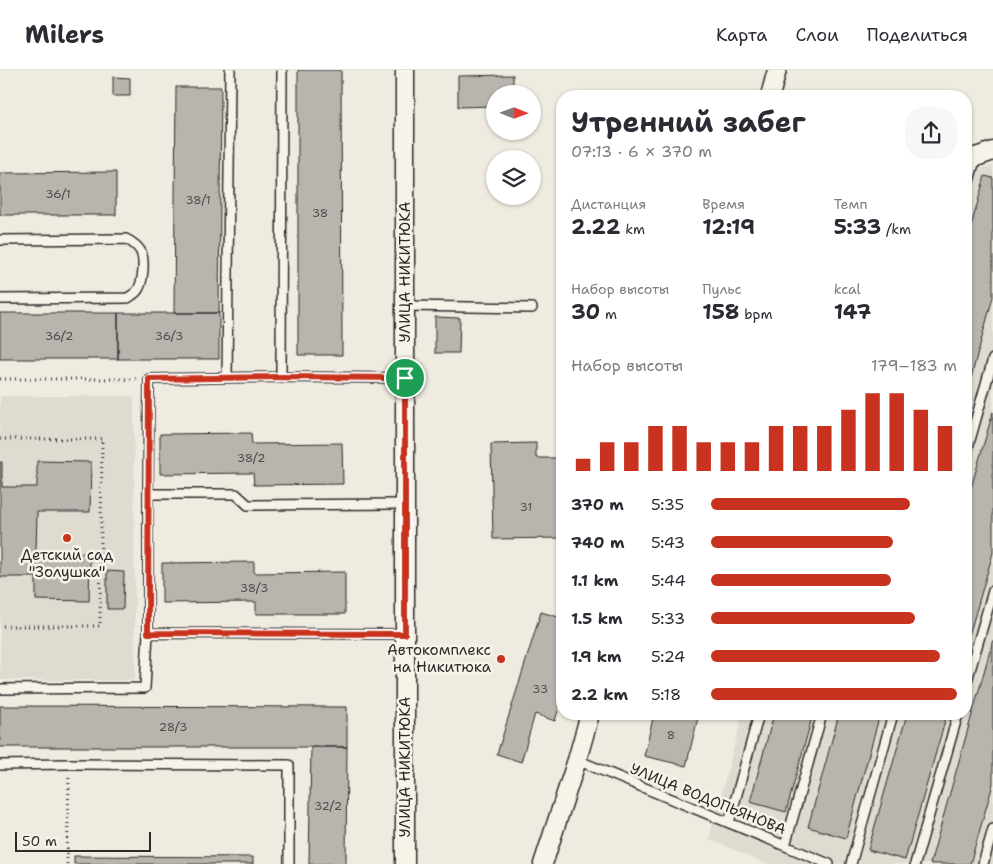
<!DOCTYPE html>
<html lang="ru">
<head>
<meta charset="utf-8">
<style>
  :root { --surface:#fff; --page:#f7f7f7; --text:#2b2b33; --muted:#7c7c81; --line:#e1e1e2; --accent:#c8321e }
  body { margin:0; font-family:"Shantell Sans",sans-serif; background:var(--page); color:var(--text); height:100vh; display:flex; flex-direction:column; font-size:19px; white-space:nowrap }
  * { box-sizing:border-box; margin:0 }
  p { font-size:16px; color:var(--muted) }
  .icon { flex:none; width:28px; height:28px; fill:none; stroke:currentColor; stroke-width:2; stroke-linecap:round; stroke-linejoin:round }
  .map { position:relative; flex:1; overflow:hidden }
  .sheet { position:absolute; left:556px; top:20px; width:416px; height:630px; display:flex; flex-direction:column; background:var(--surface); border-radius:20px; box-shadow:0 1px 4px #0004 }
  .sheet>* { flex:none }
  .needle { width:32px; rotate:91deg }
  .controls { position:absolute; left:486px; top:15px; display:grid; gap:10px }
  .controls a { display:grid; place-items:center; width:55px; height:55px; border-radius:50%; background:var(--surface); box-shadow:0 1px 4px #0004; font-size:25px }
  .scale { position:absolute; left:15px; bottom:12px; width:136px; box-sizing:border-box; padding-left:5px; border:2px solid #2b2b2b; border-top:0; font-size:14px; line-height:18px; white-space:nowrap; color:#2b2b2b; -webkit-text-stroke:4px #f7f3e8; paint-order:stroke }
  .pin { position:absolute; display:grid; place-items:center; width:42px; height:42px; color:#fff; margin:-21px; border:2px solid #fff; border-radius:50%; box-shadow:0 1px 5px #0007 }
  .round { display:grid; place-items:center; flex:none; width:52px; height:52px; border-radius:20px; background:var(--page) }
  .head { display:flex; align-items:center; justify-content:space-between; height:85px; padding:0 15px }
  h1 { font-size:28px; font-weight:700; line-height:38px }
  .figures { display:grid; grid-template-columns:repeat(3,1fr); gap:8px; height:85px; padding:5px 15px }
  .figures div { display:grid; align-content:center }
  .figures b { font-size:21px; font-weight:700 }
  .figures small { font-size:14px; font-weight:400 }
  .figures p { font-size:14px }
  .chart { height:140px; padding:10px 15px }
  .chart p { display:flex; justify-content:space-between }
  .chart svg { width:100%; height:90px; margin-top:5px; stroke:var(--accent); stroke-width:6 }
  ul { padding:0 15px; list-style:none; font-size:16px }
  li { display:grid; grid-template-columns:80px 60px 1fr; align-items:center; height:38px }
  li i { height:12px; border-radius:6px; background:var(--accent) }
  header { display:flex; align-items:center; gap:30px; box-sizing:border-box; height:70px; padding:0 25px; background:var(--surface); border-bottom:1px solid var(--line) }
  header strong { font-size:24px }
  nav { display:flex; gap:28px; margin-inline-start:auto; font-size:18px }
  .map>svg:first-child { display:block }
</style>
</head>
<body>
<header>
<strong>Milers</strong>
<nav><a>Карта</a><a>Слои</a><a>Поделиться</a></nav>
</header>
<div class="map">
<svg width="993" height="794" viewBox="0 0 993 794">
  <rect width="100%" height="100%" fill="#efebe0"/>
  <filter id="ink" filterUnits="userSpaceOnUse"><feTurbulence type="fractalNoise" baseFrequency=".02" numOctaves="2"/><feDisplacementMap in="SourceGraphic" scale="10" xChannelSelector="R" yChannelSelector="G"/><feConvolveMatrix kernelMatrix="1 2 1 2 8 2 1 2 1" color-interpolation-filters="sRGB"/></filter>
  <g filter="url(#ink)">
    <!-- built -->
    <path fill="#dedbd1" d="M993,96V794H766L709,769L743,644H966V98H980Z
      M0,326H134L135,610H0Z"/>
    <!-- building -->
    <path fill="#b8b5ae" stroke="#2b2b2b" d="M298,0H341L342,285H298Z
      M513,5V24H495V36L458,37V6Z
      M113,7L130,8V26H113Z
      M176,17H221L219,243H174Z
      M116,102V145H0V103Z
      M985,106L993,108V227L966,326V174Z
      M0,243H118V289H0Z
      M118,243H219V289H118Z
      M435,247L460,248L459,283H435Z
      M993,342V483L966,576V435Z
      M251,363L252,374L342,373L343,414L254,415L253,403L160,404V364Z
      M536,373V388H562V406H560L561,468L493,469L491,374Z
      M37,391L91,392L90,442H37L36,482L90,483L89,531L36,530V507H0V392H2V417H37Z
      M254,492V503L345,502V544H256V532L162,533V493Z
      M107,501L124,502L123,539H107Z
      M541,542L562,548V627L555,651L535,644L521,692L497,684Z
      M993,570V714L970,794H930Z
      M0,636L347,637V677H0Z
      M654,644H699L686,696L644,686Z
      M774,644H813L786,742L750,732Z
      M839,644H880L846,768L808,757Z
      M907,644H947L905,790L868,780Z
      M311,677H347L346,794H309Z
      M74,786L253,787V794H74Z"/>
    <g fill="none" stroke-linecap="round" stroke-linejoin="round">
      <defs>
        <path id="lane" d="M966,121L976,87
          M0,170L126,169C132,172 138,176 141,182C145,191 143,214 137,221C135,224 130,226 128,228L0,229
          M405,236L532,238
          M281,307L282,0
          M227,308L230,0
          M966,384L993,289
          M148,424L149,309L281,307L405,308
          M405,564L148,563V424H236L248,435L405,434
          M966,614L993,521
          M0,619L145,618L148,563
          M577,690L829,794
          M0,695L69,694L289,695V794
          M729,753L759,644
          M785,776L822,644
          M851,794L893,644
          M915,794L958,644
          M983,794L993,759"/>
        <path id="street" d="M770,26L777,0
          M966,87H976L993,81
          M405,794V0
          M543,794L577,690L590,644"/>
      </defs>
      <!-- lane casing -->
      <use href="#lane" stroke="#2b2b2b" stroke-width="12"/>
      <!-- street casing -->
      <use href="#street" stroke="#2b2b2b" stroke-width="21"/>
      <!-- path -->
      <path stroke="#2b2b2b" stroke-width="3" stroke-dasharray="1 4" stroke-linecap="butt" d="M0,309H138
        M0,369H102L100,556H0
        M67,794L69,707"/>
      <!-- lane -->
      <use href="#lane" stroke="#f7f3e8" stroke-width="9"/>
      <!-- street -->
      <use href="#street" stroke="#f7f3e8" stroke-width="18"/>
    </g>
  </g>
  <g fill="none" stroke-linecap="round" stroke-linejoin="round" filter="url(#ink)">
    <defs>
      <path id="route" d="M281,307L405,308V564L148,563L149,309Z"/>
    </defs>
    <!-- route casing -->
    <use href="#route" stroke="#fff" stroke-width="10"/>
    <!-- route -->
    <use href="#route" stroke="#c8321e" stroke-width="6"/>
  </g>
  <!-- markers -->
  <g fill="#c8321e" stroke="#f7f3e8" stroke-width="2">
    <circle cx="67" cy="468" r="5"/>
    <circle cx="501" cy="589" r="5"/>
  </g>
  <g text-anchor="middle" stroke-width="5" stroke-linejoin="round" paint-order="stroke">
    <!-- number labels -->
    <g font-size="12" fill="#4e4e4c">
      <text x="58" y="128">36/1</text>
      <text x="198" y="134">38/1</text>
      <text x="320" y="147">38</text>
      <text x="59" y="270">36/2</text>
      <text x="169" y="270">36/3</text>
      <text x="251" y="392">38/2</text>
      <text x="526" y="441">31</text>
      <text x="254" y="522">38/3</text>
      <text x="540" y="623">33</text>
      <text x="173" y="661">28/3</text>
      <text x="671" y="669">8</text>
      <text x="328" y="740">32/2</text>
    </g>
    <!-- street labels -->
    <g font-size="15" fill="#2b2b2b" stroke="#f7f3e8">
      <text transform="translate(405 202) rotate(-90)" y="5">УЛИЦА НИКИТЮКА</text>
      <text transform="translate(405 697) rotate(-90)" y="5">УЛИЦА НИКИТЮКА</text>
      <text transform="translate(708 729) rotate(22)" y="5">УЛИЦА ВОДОПЬЯНОВА</text>
    </g>
    <!-- poi labels -->
    <g font-size="15" fill="#2b2b2b" stroke="#f7f3e8">
      <text x="67" y="490">Детский сад<tspan x="67" dy="17">"Золушка"</tspan></text>
      <text x="491" y="585" text-anchor="end">Автокомплекс<tspan x="491" dy="17">на Никитюка</tspan></text>
    </g>
  </g>
</svg>
<div class="controls">
<a><svg class="needle" viewBox="-14 -14 28 28"><path d="M0-13l5 13h-10z" fill="#e53935"/><path d="M0 13l5-13h-10z" fill="#7c7c81"/></svg></a>
<a><svg class="icon" aria-label="layers" viewBox="0 0 24 24"><path d="M12 4l9 5-9 5-9-5zM3 14l9 5 9-5"/></svg></a>
</div>
<div class="scale">50 m</div>
<div class="pin" style="left:405px;top:308px;background:#1e9e55"><svg class="icon" aria-label="arrive" viewBox="0 0 24 24"><path d="M6 21V4h12l-3 4 3 4H6"/></svg></div>
<section class="sheet">
<div class="head"><div><h1>Утренний забег</h1><p>07:13 · 6 × 370 m</p></div><a class="round"><svg class="icon" aria-label="share" viewBox="0 0 24 24"><path d="M12 15V3M7 8l5-5 5 5M5 13v7h14v-7"/></svg></a></div>
<div class="figures">
<div><p>Дистанция</p><b>2.22<small> km</small></b></div>
<div><p>Время</p><b>12:19</b></div>
<div><p>Темп</p><b>5:33<small> /km</small></b></div>
</div>
<div class="figures">
<div><p>Набор высоты</p><b>30<small> m</small></b></div>
<div><p>Пульс</p><b>158<small> bpm</small></b></div>
<div><p>kcal</p><b>147</b></div>
</div>
<div class="chart"><p><span>Набор высоты</span>179–183 m</p>
<svg viewBox="0 0 160 44" preserveAspectRatio="none"><path d="M5 44V38M15 44V30M25 44V30M35 44V22M45 44V22M55 44V30M65 44V30M75 44V30M85 44V22M95 44V22M105 44V22M115 44V14M125 44V6M135 44V6M145 44V14M155 44V22"/></svg>
</div>
<ul>
<li><b>370 m</b>5:35<i style="width:81%"></i></li>
<li><b>740 m</b>5:43<i style="width:74%"></i></li>
<li><b>1.1 km</b>5:44<i style="width:73%"></i></li>
<li><b>1.5 km</b>5:33<i style="width:83%"></i></li>
<li><b>1.9 km</b>5:24<i style="width:93%"></i></li>
<li><b>2.2 km</b>5:18<i style="width:100%"></i></li>
</ul>
</section>
</div>
</body>
</html>
